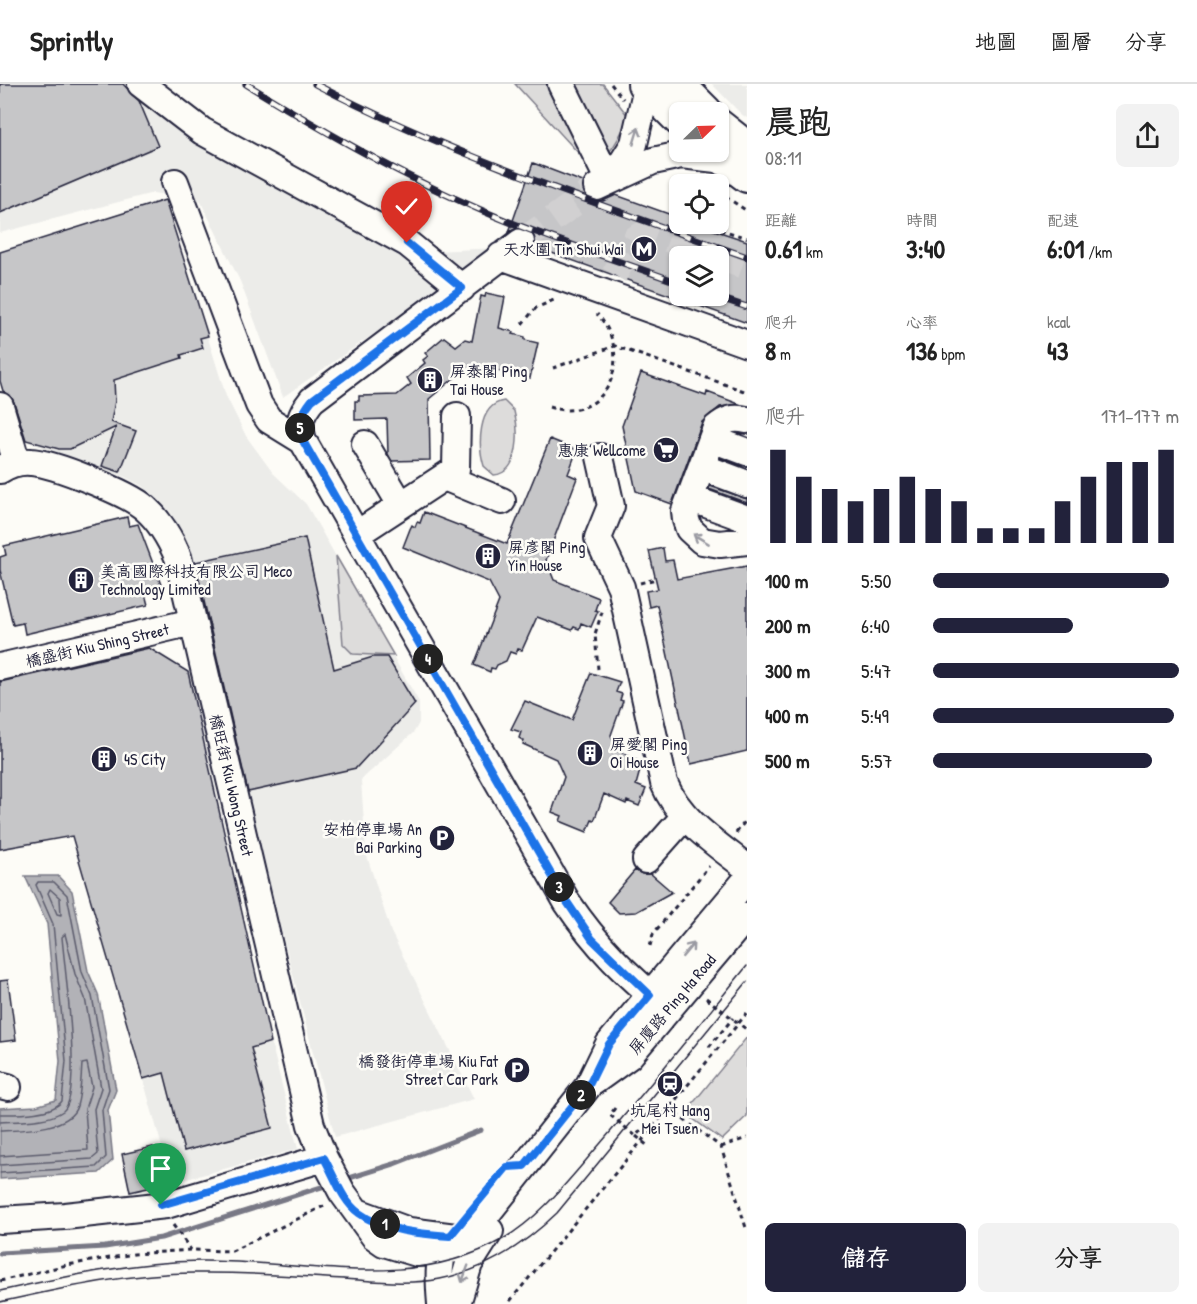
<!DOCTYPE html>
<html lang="zh-TW">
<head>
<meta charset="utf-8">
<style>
  :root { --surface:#fff; --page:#f2f2f2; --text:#222; --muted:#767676; --line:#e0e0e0; --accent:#22223b }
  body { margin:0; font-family:"Patrick Hand","LXGW WenKai TC",sans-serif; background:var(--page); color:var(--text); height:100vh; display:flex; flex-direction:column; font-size:22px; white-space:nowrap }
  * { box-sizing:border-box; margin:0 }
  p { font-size:20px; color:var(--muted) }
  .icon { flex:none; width:33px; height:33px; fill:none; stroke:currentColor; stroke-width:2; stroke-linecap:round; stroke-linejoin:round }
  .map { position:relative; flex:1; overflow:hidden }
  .drawer { display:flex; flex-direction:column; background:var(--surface); width:450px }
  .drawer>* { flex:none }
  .needle { width:39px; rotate:67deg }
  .fabs { position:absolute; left:669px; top:18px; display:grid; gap:12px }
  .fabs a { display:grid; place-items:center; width:60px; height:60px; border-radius:9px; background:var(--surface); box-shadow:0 2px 4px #0004; font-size:30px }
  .pin { position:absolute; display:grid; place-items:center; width:51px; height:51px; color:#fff; margin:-62px -26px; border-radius:50% 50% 50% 0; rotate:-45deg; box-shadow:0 0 6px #0007 }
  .pin .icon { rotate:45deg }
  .km { position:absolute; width:30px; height:30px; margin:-15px; border-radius:50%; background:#222; color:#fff; font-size:16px; line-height:30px; text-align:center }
  .round { display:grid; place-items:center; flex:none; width:63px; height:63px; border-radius:9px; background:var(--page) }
  .headline { display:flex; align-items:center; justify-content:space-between; height:102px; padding:0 18px }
  h1 { font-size:33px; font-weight:700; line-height:45px }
  .metrics { display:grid; grid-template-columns:repeat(3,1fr); gap:9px; height:102px; padding:6px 18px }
  .metrics div { display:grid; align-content:center }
  .metrics b { font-size:26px; font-weight:700 }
  .metrics small { font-size:16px; font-weight:400 }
  .metrics p { font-size:16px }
  .chart { height:168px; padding:12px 18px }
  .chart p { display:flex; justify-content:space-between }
  .chart svg { width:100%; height:108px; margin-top:6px; stroke:var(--accent); stroke-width:6 }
  .primary-button { display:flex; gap:12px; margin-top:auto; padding:12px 18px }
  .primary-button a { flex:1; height:69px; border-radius:9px; background:var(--accent); color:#fff; font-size:24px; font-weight:700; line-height:69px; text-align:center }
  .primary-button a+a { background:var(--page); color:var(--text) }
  ul { padding:0 18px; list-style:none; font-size:20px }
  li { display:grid; grid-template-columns:96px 72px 1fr; align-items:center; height:45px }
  li i { height:15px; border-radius:8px; background:var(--accent) }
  header { display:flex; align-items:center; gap:36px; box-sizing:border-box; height:84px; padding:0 30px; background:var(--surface); border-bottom:2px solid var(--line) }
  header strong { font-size:28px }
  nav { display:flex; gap:33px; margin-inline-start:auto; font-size:21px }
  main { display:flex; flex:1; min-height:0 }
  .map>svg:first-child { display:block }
</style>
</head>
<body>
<header>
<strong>Sprintly</strong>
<nav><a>地圖</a><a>圖層</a><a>分享</a></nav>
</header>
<main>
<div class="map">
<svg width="747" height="1220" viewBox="0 0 747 1220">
  <rect width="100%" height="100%" fill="#fdfcf7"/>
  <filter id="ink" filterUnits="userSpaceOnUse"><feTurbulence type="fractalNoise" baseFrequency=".0167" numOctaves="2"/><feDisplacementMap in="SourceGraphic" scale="12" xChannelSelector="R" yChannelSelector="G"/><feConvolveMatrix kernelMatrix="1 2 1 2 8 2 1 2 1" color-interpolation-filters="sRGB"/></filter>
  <g filter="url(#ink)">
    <!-- built -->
    <path fill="#ecece9" d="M0,0H153L187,26L435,167L497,164L283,313L240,197L200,116L153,109L0,149Z
      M712,0H747V34L741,30Z
      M165,116L226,312L246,352L273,389L306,420L419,618V639L414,648L361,696L366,769L391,848L474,1015L335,1053L249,721L189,460L170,427L142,402L125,393L15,353L0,297V168Z
      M271,958L298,1065L172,1099L143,995Z"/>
    <!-- green -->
    <path fill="#dddcdb" stroke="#807f8b" stroke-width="1.5" d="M515,0H603L628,32C620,55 611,69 593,85Z
      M504,317L514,327C519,345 521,389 494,391L484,382C478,363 477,321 504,317Z
      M336,472L394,572L353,570L343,560Z
      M747,953V1032L722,1056L685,1029Z"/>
    <!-- water -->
    <path fill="#b2b2b7" stroke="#787885" stroke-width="1.5" d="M25,792H58L72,807L88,887L98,910L116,1006L108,1026L113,1076L99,1089L0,1095V1024L36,1022L56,1016L60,977L47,840Z"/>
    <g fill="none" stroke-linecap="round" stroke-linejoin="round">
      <!-- shore -->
      <path stroke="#5c5c6d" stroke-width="1.5" d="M50,805L60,814L61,831L57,830L48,809Z
        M0,1030C16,1030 52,1031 62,1017L66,977L53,840L36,801L38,798H54L67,811L82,888L92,912L109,1005L102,1026L106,1073L96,1083L0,1089
        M0,1038C18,1037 48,1038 63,1027C83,1012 64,880 62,853L65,850L75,890L85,914L101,1004L94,1025L98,1070L92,1075L0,1081
        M0,1047C21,1046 70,1046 77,1022C81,1009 81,993 82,980L87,979L92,1003L85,1025L88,1066L0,1072"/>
      <!-- stream -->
      <path stroke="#787885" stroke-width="5" d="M343,1096L394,1080L481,1046
        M0,1169L105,1163L161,1154L331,1100"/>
    </g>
    <!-- building -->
    <path fill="#c6c6c8" stroke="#22223b" stroke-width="1.5" fill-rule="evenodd" d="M0,0H123L139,17L158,62L0,129Z
      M533,79L583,98V109L589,116L603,117L616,111L680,134V140H696L747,157V239L535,163L533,149L526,144L519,143L509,148ZM680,172H718V212H680Z
      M165,116L208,252L200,254L203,264L181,271L182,274L114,296L115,317L111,338L136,347L120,388L102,382L116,343L70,365H59L26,356L14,318L10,311L3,307L0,297V168Z
      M486,209L505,213L499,244L514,248L513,250L525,253V256L538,259L530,294L470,281L429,315L430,376L392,377L388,370L387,335L355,336V317H359V312L397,311L411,300L407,294L425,279L423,276L428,272L425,269L444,253L456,262L465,255L472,257L481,212L485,213Z
      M641,289L706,312L707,308L739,320L720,323L702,338L672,420L636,407L622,342Z
      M550,355L577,366L568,390L577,394L546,476L554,496L599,514L595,526L598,527L591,543L581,539L579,545L574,543L572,546L537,533L522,566L518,565L516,570L510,568L506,577L497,581L495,585L491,584L490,588L474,581L499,517L489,498L403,463L410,445L412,441L415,443L417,438L420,439L424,428L507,460Z
      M710,402L747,415V419L709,405Z
      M127,433L129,442L138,440L163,506L145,510L148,521L25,550L23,539L13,541L0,486V473L6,471L4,462Z
      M305,454L334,585L373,573H387L415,620L356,684L248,708L195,478Z
      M663,464L665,477L673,476L677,495L747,482V667L691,680L657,521L649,523L646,507L658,505L649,467Z
      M149,564L188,588L271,958L251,964L272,1044L184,1067L164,989L143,995L72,752L0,765V598Z
      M591,589L620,598L616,608L622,610L620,616L623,617L611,651L617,666L642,679L636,701L646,705L639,722L627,717L626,720L604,710L594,737L592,736L587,748L560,737L562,732L552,728L564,693L556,675L523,660L524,657L519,654L521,648L511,645L525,617L572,636Z
      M635,786L642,790H651L672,808L636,828L619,829L608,818Z
      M8,896L16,956L0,958V897Z
      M153,1063L161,1101L130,1108L122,1070Z"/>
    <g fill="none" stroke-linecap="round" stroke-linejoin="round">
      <!-- minor-tunnel -->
      <path stroke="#d1d0d1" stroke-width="26" stroke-dasharray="26 13" stroke-linecap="butt" d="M521,158L597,103
        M718,173L747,183
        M614,191L636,154L647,148L717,172"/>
      <defs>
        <path id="minor" d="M141,0L202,47L407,159L462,204
          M561,0L609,97
          M612,95L634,60L647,3
          M175,98L259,321L269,336L303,357
          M597,103L653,77L681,71L725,76
          M521,158L312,316C300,331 298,338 303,357L567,818C598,864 626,890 668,926
          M501,172L747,260
          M0,322L17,379
          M747,336C734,333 726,335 716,344L685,427L686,436L689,445L702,457L720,460L747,457
          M712,355L747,368
          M365,360L401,421
          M600,373L611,422L598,454L621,503L664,699C679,736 717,760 747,784
          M702,383L747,400
          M0,386C9,380 20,377 31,378C53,379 128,409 145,424C161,438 170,454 178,473L311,1041L324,1074L342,1108L374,1152L384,1159L417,1169L451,1166L467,1155L589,1001L609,960L747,795
          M444,393L502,417
          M690,414L747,435
          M357,450L456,385L457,332
          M0,583L193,538
          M646,776L685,732
          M593,998L629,972L747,832
          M0,1001L8,1003
          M360,1129L409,1147L463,1154
          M0,1136L65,1132L166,1121L324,1074
          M441,1220C439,1196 437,1175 449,1153
          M457,1220L469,1180L490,1147"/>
        <path id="major" d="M644,0L680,36
          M678,0L706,28
          M718,41L747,64
          M715,68L747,92"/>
      </defs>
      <!-- minor casing -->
      <use href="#minor" stroke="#22223b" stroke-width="30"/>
      <!-- major casing -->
      <use href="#major" stroke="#22223b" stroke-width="36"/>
      <!-- path -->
      <path stroke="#22223b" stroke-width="3" stroke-dasharray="4.5 4.5" stroke-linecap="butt" d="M611,0L623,15
        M718,108L747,127
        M703,140L747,154
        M522,240L536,224L556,215
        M553,284L615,262L747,308
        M549,323C609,341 635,271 597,230
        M640,499L656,495
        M598,585L595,550L603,525
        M736,749L747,735
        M650,862L653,850L709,782
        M706,914L746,945
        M709,963L733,934
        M615,1024L610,1031L636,1052L642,1045
        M676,1030L721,1063L747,1147
        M636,1052L649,1063
        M721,1063L747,1054
        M173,1141L191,1166
        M0,1197L67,1181L134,1170L191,1166L232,1167L326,1121
        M510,1217L747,929"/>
      <!-- minor -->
      <use href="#minor" stroke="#fdfcf7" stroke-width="26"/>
      <!-- major -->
      <use href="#major" stroke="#fdfcf7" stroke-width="32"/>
      <!-- tram -->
      <path stroke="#22223b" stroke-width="1.5" d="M0,1207C67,1192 133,1178 201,1177C303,1176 410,1209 503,1155C542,1132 570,1094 600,1060C650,1002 698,942 747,882
        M0,1218C63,1204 128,1189 194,1189C244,1188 294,1192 344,1195C375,1197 409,1201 440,1195C485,1186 525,1160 557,1129L747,898"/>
      <defs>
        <path id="rail" d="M246,0C331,52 419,102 512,139C567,160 624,179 680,199
          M315,0C453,72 601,121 747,173
          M714,212L747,223"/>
      </defs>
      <!-- rail casing -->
      <use href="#rail" stroke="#22223b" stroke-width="7"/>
      <!-- rail -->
      <use href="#rail" stroke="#fdfcf7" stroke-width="4.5" stroke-dasharray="14" stroke-linecap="butt"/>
    </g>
    <!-- one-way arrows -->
    <defs><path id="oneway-shaft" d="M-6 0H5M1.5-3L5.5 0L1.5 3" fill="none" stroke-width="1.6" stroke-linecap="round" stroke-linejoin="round" transform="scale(1.5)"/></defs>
    <g stroke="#9a9aa2">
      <use href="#oneway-shaft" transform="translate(636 52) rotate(-73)"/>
      <use href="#oneway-shaft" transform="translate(701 455) rotate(-149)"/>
      <use href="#oneway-shaft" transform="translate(688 866) rotate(-50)"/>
      <use href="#oneway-shaft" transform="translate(465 1190) rotate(111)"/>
    </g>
  </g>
  <g fill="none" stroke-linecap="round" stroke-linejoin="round" filter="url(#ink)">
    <defs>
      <path id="route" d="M161,1121L324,1074C334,1091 342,1117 359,1129C383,1147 421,1150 450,1152L507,1083L524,1082L589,1001L609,960L650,911L592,855L567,818L303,357C298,338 300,331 312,316L462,204L407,159"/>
    </defs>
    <!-- route casing -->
    <use href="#route" stroke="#fff" stroke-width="12"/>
    <!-- route -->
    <use href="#route" stroke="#1a73e8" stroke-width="8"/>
  </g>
  <!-- icons -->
  <defs>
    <symbol id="metro-disc" viewBox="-11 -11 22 22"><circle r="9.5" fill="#22223b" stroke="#fdfcf7"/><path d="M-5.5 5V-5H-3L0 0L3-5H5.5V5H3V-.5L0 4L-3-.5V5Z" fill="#fff"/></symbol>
    <symbol id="building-disc" viewBox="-11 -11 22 22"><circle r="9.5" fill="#22223b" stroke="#fdfcf7"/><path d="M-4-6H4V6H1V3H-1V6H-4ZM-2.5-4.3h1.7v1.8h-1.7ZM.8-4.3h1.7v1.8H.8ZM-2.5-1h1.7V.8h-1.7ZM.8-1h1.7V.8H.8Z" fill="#fff"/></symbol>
    <symbol id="supermarket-disc" viewBox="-11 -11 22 22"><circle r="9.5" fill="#22223b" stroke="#fdfcf7"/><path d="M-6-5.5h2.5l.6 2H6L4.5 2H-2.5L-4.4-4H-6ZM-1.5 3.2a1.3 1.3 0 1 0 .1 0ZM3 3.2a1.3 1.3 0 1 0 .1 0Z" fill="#fff"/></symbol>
    <symbol id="parking-disc" viewBox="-11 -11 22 22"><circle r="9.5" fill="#22223b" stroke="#fdfcf7"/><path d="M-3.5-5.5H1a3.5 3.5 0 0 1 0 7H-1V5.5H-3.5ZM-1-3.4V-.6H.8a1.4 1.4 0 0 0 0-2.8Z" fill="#fff"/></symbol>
    <symbol id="station-disc" viewBox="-11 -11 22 22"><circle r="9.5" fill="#22223b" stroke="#fdfcf7"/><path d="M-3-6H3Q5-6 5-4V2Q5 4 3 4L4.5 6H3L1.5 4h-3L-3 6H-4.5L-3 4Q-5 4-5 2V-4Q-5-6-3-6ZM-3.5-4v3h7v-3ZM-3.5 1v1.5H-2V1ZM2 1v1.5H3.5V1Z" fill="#fff"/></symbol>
  </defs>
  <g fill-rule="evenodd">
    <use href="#metro-disc" x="629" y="150" width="30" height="30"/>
    <use href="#building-disc" x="415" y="281" width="30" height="30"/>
    <use href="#supermarket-disc" x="651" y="351" width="30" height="30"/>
    <use href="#building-disc" x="473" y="457" width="30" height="30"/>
    <use href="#building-disc" x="66" y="481" width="30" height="30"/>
    <use href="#building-disc" x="575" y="654" width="30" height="30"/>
    <use href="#building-disc" x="89" y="660" width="30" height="30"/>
    <use href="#parking-disc" x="427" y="739" width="30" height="30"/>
    <use href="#parking-disc" x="502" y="971" width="30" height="30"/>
    <use href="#station-disc" x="655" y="985" width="30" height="30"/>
  </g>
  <g text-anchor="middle" stroke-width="5" stroke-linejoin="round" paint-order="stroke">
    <!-- poi labels -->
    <g font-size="16" fill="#22223b" stroke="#fdfcf7" text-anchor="start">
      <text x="624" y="171" text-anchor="end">天水圍 Tin Shui Wai</text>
      <text x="450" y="293">屏泰閣 Ping<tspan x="450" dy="18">Tai House</tspan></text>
      <text x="646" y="372" text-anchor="end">惠康 Wellcome</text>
      <text x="508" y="469">屏彥閣 Ping<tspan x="508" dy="18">Yin House</tspan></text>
      <text x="100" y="493">美高國際科技有限公司 Meco<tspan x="100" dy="18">Technology Limited</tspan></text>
      <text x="610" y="666">屏愛閣 Ping<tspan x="610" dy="18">Oi House</tspan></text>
      <text x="124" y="681">4S City</text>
      <text x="422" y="751" text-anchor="end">安柏停車場 An<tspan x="422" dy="18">Bai Parking</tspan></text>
      <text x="498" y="983" text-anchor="end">橋發街停車場 Kiu Fat<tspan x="498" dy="18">Street Car Park</tspan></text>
      <text x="670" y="1032" text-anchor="middle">坑尾村 Hang<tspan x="670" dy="18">Mei Tsuen</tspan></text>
    </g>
    <!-- street labels -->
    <g font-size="16" fill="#22223b" stroke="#fdfcf7">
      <text transform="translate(97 561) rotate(-13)" y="6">橋盛街 Kiu Shing Street</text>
      <text transform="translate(232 701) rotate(77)" y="6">橋旺街 Kiu Wong Street</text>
      <text transform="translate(672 920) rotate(-50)" y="6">屏廈路 Ping Ha Road</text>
    </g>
  </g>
</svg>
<div class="fabs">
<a><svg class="needle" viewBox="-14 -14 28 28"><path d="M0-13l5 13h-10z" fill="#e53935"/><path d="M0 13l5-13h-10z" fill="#767676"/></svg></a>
<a><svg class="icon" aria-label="locate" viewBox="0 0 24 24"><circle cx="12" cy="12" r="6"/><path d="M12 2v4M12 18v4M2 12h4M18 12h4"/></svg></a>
<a><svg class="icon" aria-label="layers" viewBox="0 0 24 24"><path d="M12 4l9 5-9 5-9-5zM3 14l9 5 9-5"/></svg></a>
</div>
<div class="pin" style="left:161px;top:1121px;background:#1e9e55"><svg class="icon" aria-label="arrive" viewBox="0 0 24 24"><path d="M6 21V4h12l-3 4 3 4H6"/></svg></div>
<div class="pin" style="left:407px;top:159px;background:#d93025"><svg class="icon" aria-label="check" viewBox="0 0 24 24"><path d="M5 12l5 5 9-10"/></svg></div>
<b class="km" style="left:385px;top:1140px">1</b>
<b class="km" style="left:581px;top:1011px">2</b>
<b class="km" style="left:559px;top:803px">3</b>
<b class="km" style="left:428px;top:575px">4</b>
<b class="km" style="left:300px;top:344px">5</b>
</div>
<section class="drawer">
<div class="headline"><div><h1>晨跑</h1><p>08:11</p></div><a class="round"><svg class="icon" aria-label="share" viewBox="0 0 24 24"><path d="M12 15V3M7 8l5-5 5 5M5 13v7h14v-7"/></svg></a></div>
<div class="metrics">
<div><p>距離</p><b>0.61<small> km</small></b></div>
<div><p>時間</p><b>3:40</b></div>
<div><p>配速</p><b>6:01<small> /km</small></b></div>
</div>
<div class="metrics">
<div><p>爬升</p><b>8<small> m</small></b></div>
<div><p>心率</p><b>136<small> bpm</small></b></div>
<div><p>kcal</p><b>43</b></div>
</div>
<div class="chart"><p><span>爬升</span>171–177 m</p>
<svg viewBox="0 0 160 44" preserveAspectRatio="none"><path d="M5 44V6M15 44V17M25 44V22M35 44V27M45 44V22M55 44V17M65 44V22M75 44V27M85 44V38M95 44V38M105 44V38M115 44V27M125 44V17M135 44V11M145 44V11M155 44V6"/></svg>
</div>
<ul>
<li><b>100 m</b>5:50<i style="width:96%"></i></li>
<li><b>200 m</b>6:40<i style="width:57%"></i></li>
<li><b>300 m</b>5:47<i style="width:100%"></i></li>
<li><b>400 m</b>5:49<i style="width:98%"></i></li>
<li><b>500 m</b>5:57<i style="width:89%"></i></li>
</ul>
<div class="primary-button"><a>儲存</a><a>分享</a></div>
</section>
</main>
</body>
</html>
